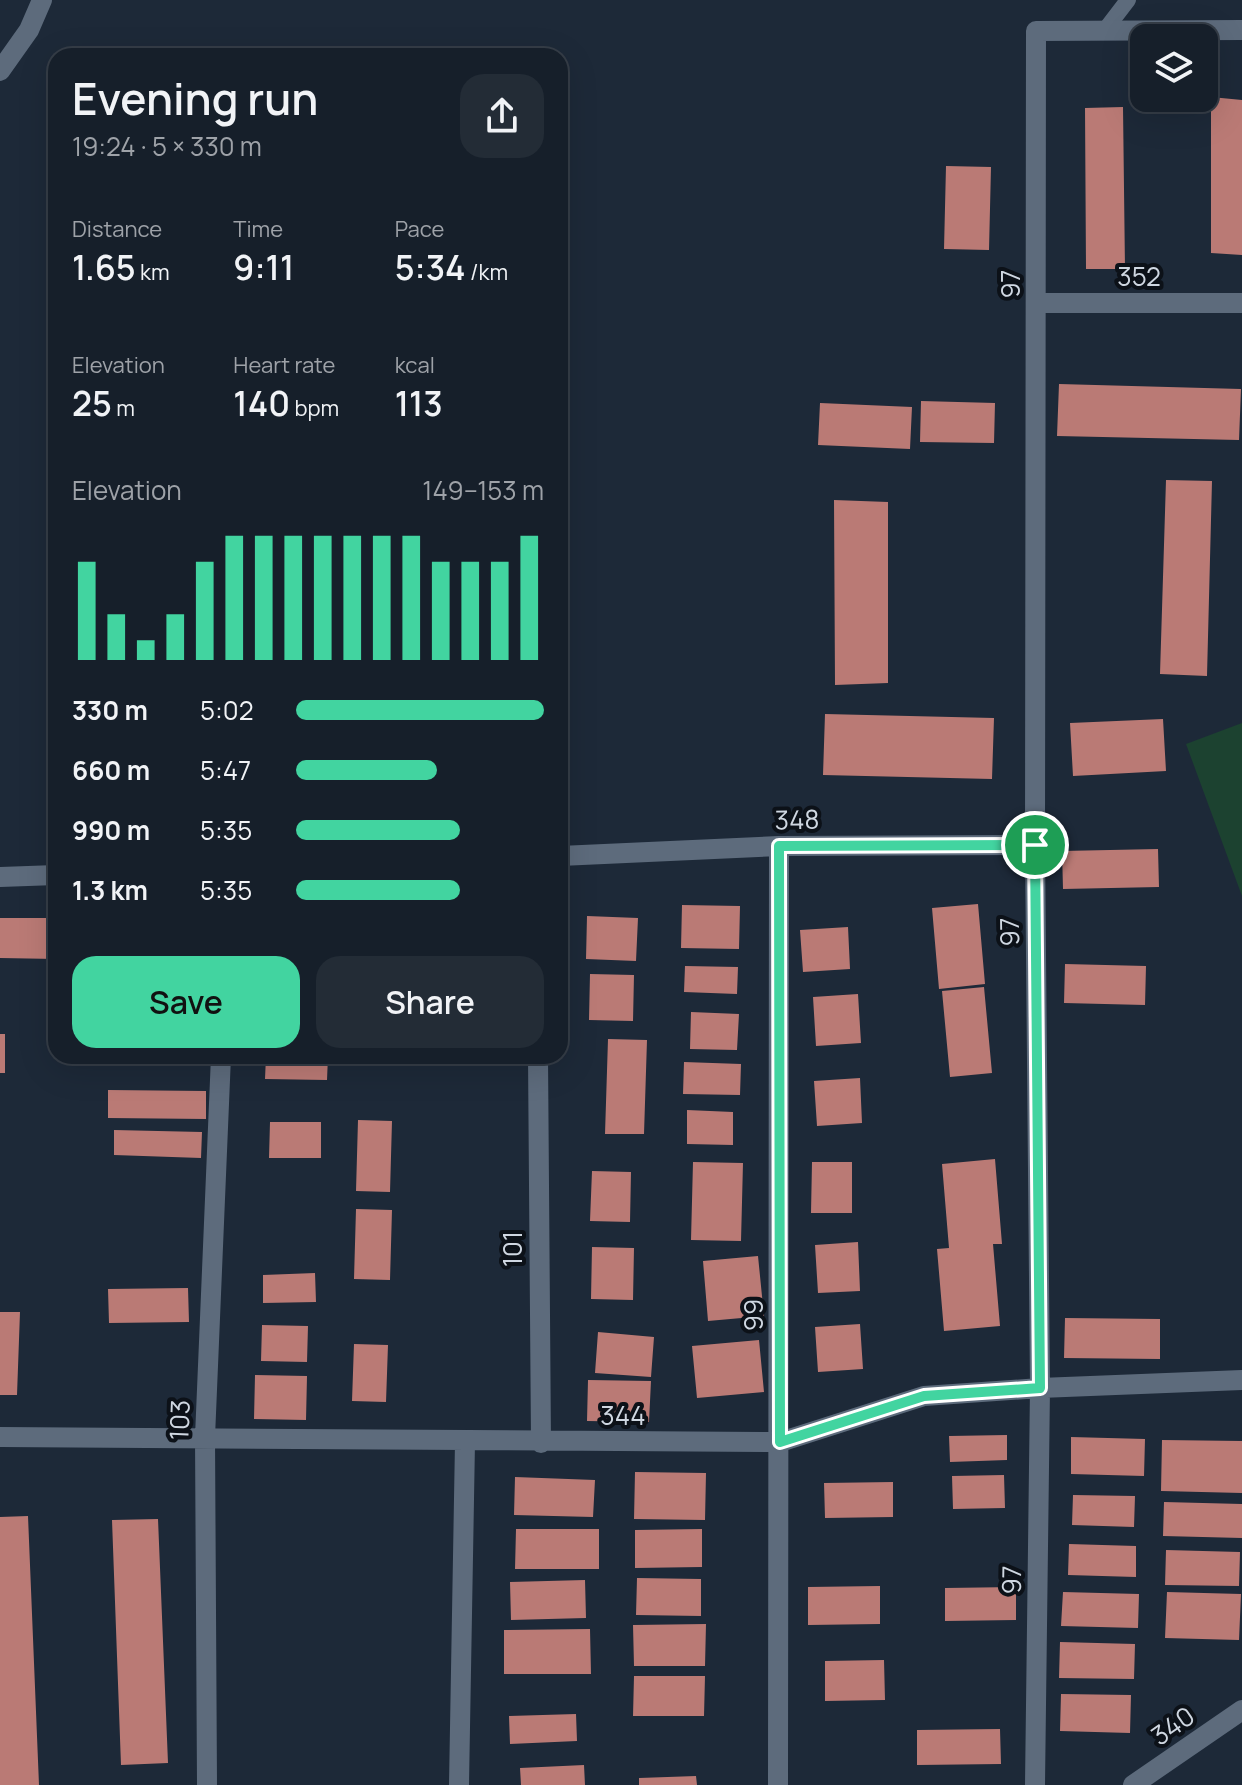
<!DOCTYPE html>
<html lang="en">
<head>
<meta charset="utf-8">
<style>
  :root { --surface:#161f2a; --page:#232c36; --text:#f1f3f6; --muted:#9ea2a8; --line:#353d47; --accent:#42d4a0 }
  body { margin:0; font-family:Manrope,sans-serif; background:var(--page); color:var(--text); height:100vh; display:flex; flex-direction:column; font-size:30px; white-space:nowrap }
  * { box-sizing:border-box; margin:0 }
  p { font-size:26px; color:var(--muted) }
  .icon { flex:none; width:44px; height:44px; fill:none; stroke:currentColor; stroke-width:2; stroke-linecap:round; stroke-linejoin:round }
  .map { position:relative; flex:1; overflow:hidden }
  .details { position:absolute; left:48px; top:48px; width:520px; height:1016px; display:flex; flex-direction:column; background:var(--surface); border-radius:24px; box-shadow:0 8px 32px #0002,0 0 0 2px var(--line) }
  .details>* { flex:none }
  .controls { position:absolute; left:1130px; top:24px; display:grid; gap:16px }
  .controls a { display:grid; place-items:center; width:88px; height:88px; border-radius:16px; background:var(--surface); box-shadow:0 8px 32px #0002,0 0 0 2px var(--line); font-size:40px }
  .pin { position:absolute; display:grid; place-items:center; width:68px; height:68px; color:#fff; margin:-34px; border:4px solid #fff; border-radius:50%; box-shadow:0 2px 8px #0007 }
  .round { display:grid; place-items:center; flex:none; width:84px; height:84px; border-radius:24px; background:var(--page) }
  .overview { display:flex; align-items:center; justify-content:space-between; height:136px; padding:0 24px }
  h1 { font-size:44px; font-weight:600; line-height:60px }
  .stats { display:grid; grid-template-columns:repeat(3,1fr); gap:12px; height:136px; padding:8px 24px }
  .stats div { display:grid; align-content:center }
  .stats b { font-size:34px; font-weight:600 }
  .stats small { font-size:22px; font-weight:400 }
  .stats p { font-size:22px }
  .chart { height:224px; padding:16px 24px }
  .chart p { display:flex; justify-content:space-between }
  .chart svg { width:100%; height:144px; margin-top:8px; stroke:var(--accent); stroke-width:6 }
  .primary-button { display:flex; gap:16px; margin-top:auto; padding:16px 24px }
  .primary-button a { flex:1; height:92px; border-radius:24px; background:var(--accent); color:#111; font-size:32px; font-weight:600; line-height:92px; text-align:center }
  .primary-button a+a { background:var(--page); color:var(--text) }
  ul { padding:0 24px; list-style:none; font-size:26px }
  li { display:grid; grid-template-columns:128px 96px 1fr; align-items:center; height:60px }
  li i { height:20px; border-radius:10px; background:var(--accent) }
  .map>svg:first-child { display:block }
</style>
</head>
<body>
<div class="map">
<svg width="1242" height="1785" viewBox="0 0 1242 1785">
  <rect width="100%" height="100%" fill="#1d2938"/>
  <!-- green -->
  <path fill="#1c4230" d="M1242,723V896L1186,744Z"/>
  <!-- building -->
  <path fill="#ba7a75" d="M1211,97L1242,100V255L1211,253Z
    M1123,107L1125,269H1086L1085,108Z
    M946,166L991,167L989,250L944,249Z
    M1059,384L1241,389L1239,440L1057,436Z
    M921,401L995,403L994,443L920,442Z
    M820,403L912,407L910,449L818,445Z
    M1166,480L1212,481L1207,676L1160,674Z
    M834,500L888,502V683L835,685Z
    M825,714L994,718L992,779L823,775Z
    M1163,719L1166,771L1073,776L1070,723Z
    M1158,849L1159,887L1063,889L1062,851Z
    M978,904L985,984L939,989L932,908Z
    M682,905L740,906L739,949L681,948Z
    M587,916L638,918L636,961L586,959Z
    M0,918H56V959L0,958Z
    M848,927L850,969L803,972L800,930Z
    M1065,964L1146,966L1145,1005L1064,1003Z
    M685,966L738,967L737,994L684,992Z
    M590,974L634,975L633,1021L589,1020Z
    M984,987L992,1073L950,1077L942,991Z
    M858,994L861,1043L816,1046L813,997Z
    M691,1012L739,1014L737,1050L690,1049Z
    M0,1034H5V1073H0Z
    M608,1039L647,1040L644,1134H605Z
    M266,1056H328L327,1080L265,1079Z
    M684,1062L741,1064L740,1095L683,1094Z
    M860,1078L862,1123L817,1126L814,1081Z
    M108,1090L206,1091V1119L108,1118Z
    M687,1110L733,1112V1145L687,1144Z
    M358,1120L392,1121L390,1192L356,1191Z
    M270,1122H321V1158H269Z
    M114,1130L202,1132L201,1158L114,1155Z
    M995,1159L1002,1244H993L1000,1326L944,1331L937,1249L949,1248L942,1164Z
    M693,1162L743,1163L741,1241L691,1240Z
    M812,1162H852V1213H811Z
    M592,1171L631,1172L630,1222L590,1221Z
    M356,1209L392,1210L390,1280L354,1279Z
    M858,1242L860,1291L818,1293L815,1245Z
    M592,1247L634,1248L633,1300L591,1299Z
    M758,1256L764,1316L708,1321L703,1261Z
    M315,1273L316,1302L263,1303V1275Z
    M188,1288L189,1322L109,1323L108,1289Z
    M0,1312H20L17,1395H0Z
    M1065,1318L1160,1319V1359L1064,1358Z
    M860,1324L863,1369L818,1372L815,1327Z
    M262,1325L308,1326L307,1362L261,1361Z
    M598,1332L654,1337L651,1377L595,1373Z
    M759,1340L764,1392L697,1398L692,1346Z
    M354,1344L388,1345L386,1402L352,1401Z
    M255,1375L307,1376L306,1420L254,1419Z
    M588,1380L651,1381L649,1422L587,1421Z
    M1007,1435V1460L950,1462L949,1436Z
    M1071,1437L1145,1439L1144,1476L1071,1474Z
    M1162,1440L1242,1441V1493L1161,1491Z
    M635,1472L706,1473L705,1520L634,1519Z
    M1004,1475L1005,1508L953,1509L952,1476Z
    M515,1477L595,1480L593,1517L514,1515Z
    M893,1482V1517L825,1518L824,1483Z
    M1073,1495L1135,1496L1134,1527L1072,1525Z
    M1164,1502L1242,1504V1538L1163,1536Z
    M28,1516L39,1785H0V1517Z
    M158,1519L168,1763L121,1765L112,1520Z
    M516,1529H599V1569H515Z
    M702,1529V1567L635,1568V1530Z
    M1069,1544L1136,1546V1577L1068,1575Z
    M1166,1550L1240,1552L1239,1586L1165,1585Z
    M637,1578L701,1579V1616L636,1615Z
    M585,1580L586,1618L511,1620L510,1582Z
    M880,1586V1624L808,1625V1587Z
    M1016,1587V1620L945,1621V1588Z
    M1063,1592L1139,1594L1138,1628L1061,1626Z
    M1167,1592L1241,1594L1239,1640L1165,1638Z
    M706,1624L705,1666H634L633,1625Z
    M590,1629L591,1674H504V1630Z
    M1060,1642L1135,1644L1134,1679L1059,1678Z
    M884,1660L885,1700L825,1701V1661Z
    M634,1676H705L704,1716H633Z
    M1061,1694L1131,1695L1130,1733L1060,1731Z
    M576,1714L577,1741L510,1744L509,1716Z
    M1000,1729L1001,1764L917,1765V1730Z
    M584,1765L585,1785H521L520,1768Z
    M696,1776L697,1785H639V1778Z"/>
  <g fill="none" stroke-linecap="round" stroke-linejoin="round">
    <!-- lane -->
    <path stroke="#5d6b7c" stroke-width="16" d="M1105,30L1128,0"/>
    <!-- street -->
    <path stroke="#5d6b7c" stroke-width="20" d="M0,71L29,30L42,0
      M1037,303H1242
      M560,856L779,846L1035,845
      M0,877L56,875
      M538,1056L541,1443
      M0,1437L780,1442L924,1396L1040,1388L1242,1380
      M207,1785L205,1437L221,1056
      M459,1785L465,1442
      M778,1785L779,846
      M1035,1785L1040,1388L1035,845L1036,31L1242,30"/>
    <!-- secondary -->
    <path stroke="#5d6b7c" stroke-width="20" d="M1133,1785L1242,1710"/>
  </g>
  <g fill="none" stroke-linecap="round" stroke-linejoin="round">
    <defs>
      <path id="route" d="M1035,845L1040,1388L924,1396L780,1442L779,846Z"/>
    </defs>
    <!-- route casing -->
    <use href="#route" stroke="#fff" stroke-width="16"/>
    <!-- route -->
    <use href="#route" stroke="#42d4a0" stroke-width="10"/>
  </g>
  <g text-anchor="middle" stroke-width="8" stroke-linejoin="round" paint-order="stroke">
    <!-- street labels -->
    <g font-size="26" fill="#cfd7e1" stroke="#0c1118">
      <text x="1139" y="286">352</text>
      <text transform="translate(1011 284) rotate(-90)" y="9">97</text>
      <text transform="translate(797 820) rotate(-1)" y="9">348</text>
      <text transform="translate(1010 932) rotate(-91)" y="9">97</text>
      <text transform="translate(513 1249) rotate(-90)" y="9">101</text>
      <text transform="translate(754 1315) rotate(-90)" y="9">99</text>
      <text x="623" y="1425">344</text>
      <text transform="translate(180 1420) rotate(-88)" y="9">103</text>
      <text transform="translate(1012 1580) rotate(-89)" y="9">97</text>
      <text transform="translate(1173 1726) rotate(-35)" y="9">340</text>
    </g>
  </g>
</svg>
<div class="controls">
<a><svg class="icon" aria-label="layers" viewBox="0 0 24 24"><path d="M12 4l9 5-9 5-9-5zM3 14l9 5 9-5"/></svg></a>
</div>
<div class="pin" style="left:1035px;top:845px;background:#1e9e55"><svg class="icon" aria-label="arrive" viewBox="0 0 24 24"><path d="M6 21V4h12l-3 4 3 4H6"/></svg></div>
<section class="details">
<div class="overview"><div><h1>Evening run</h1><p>19:24 · 5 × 330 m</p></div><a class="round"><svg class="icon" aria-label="share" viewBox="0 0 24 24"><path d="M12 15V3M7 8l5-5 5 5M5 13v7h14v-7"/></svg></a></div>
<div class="stats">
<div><p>Distance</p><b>1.65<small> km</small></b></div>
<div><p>Time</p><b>9:11</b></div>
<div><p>Pace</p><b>5:34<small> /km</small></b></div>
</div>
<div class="stats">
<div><p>Elevation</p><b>25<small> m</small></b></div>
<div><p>Heart rate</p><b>140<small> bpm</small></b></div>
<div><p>kcal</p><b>113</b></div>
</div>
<div class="chart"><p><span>Elevation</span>149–153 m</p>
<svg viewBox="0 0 160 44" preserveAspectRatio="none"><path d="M5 44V14M15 44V30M25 44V38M35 44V30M45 44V14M55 44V6M65 44V6M75 44V6M85 44V6M95 44V6M105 44V6M115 44V6M125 44V14M135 44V14M145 44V14M155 44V6"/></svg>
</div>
<ul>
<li><b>330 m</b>5:02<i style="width:100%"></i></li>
<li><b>660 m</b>5:47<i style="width:57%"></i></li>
<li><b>990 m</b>5:35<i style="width:66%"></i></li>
<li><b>1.3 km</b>5:35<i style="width:66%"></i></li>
</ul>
<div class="primary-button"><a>Save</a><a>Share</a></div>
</section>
</div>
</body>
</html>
